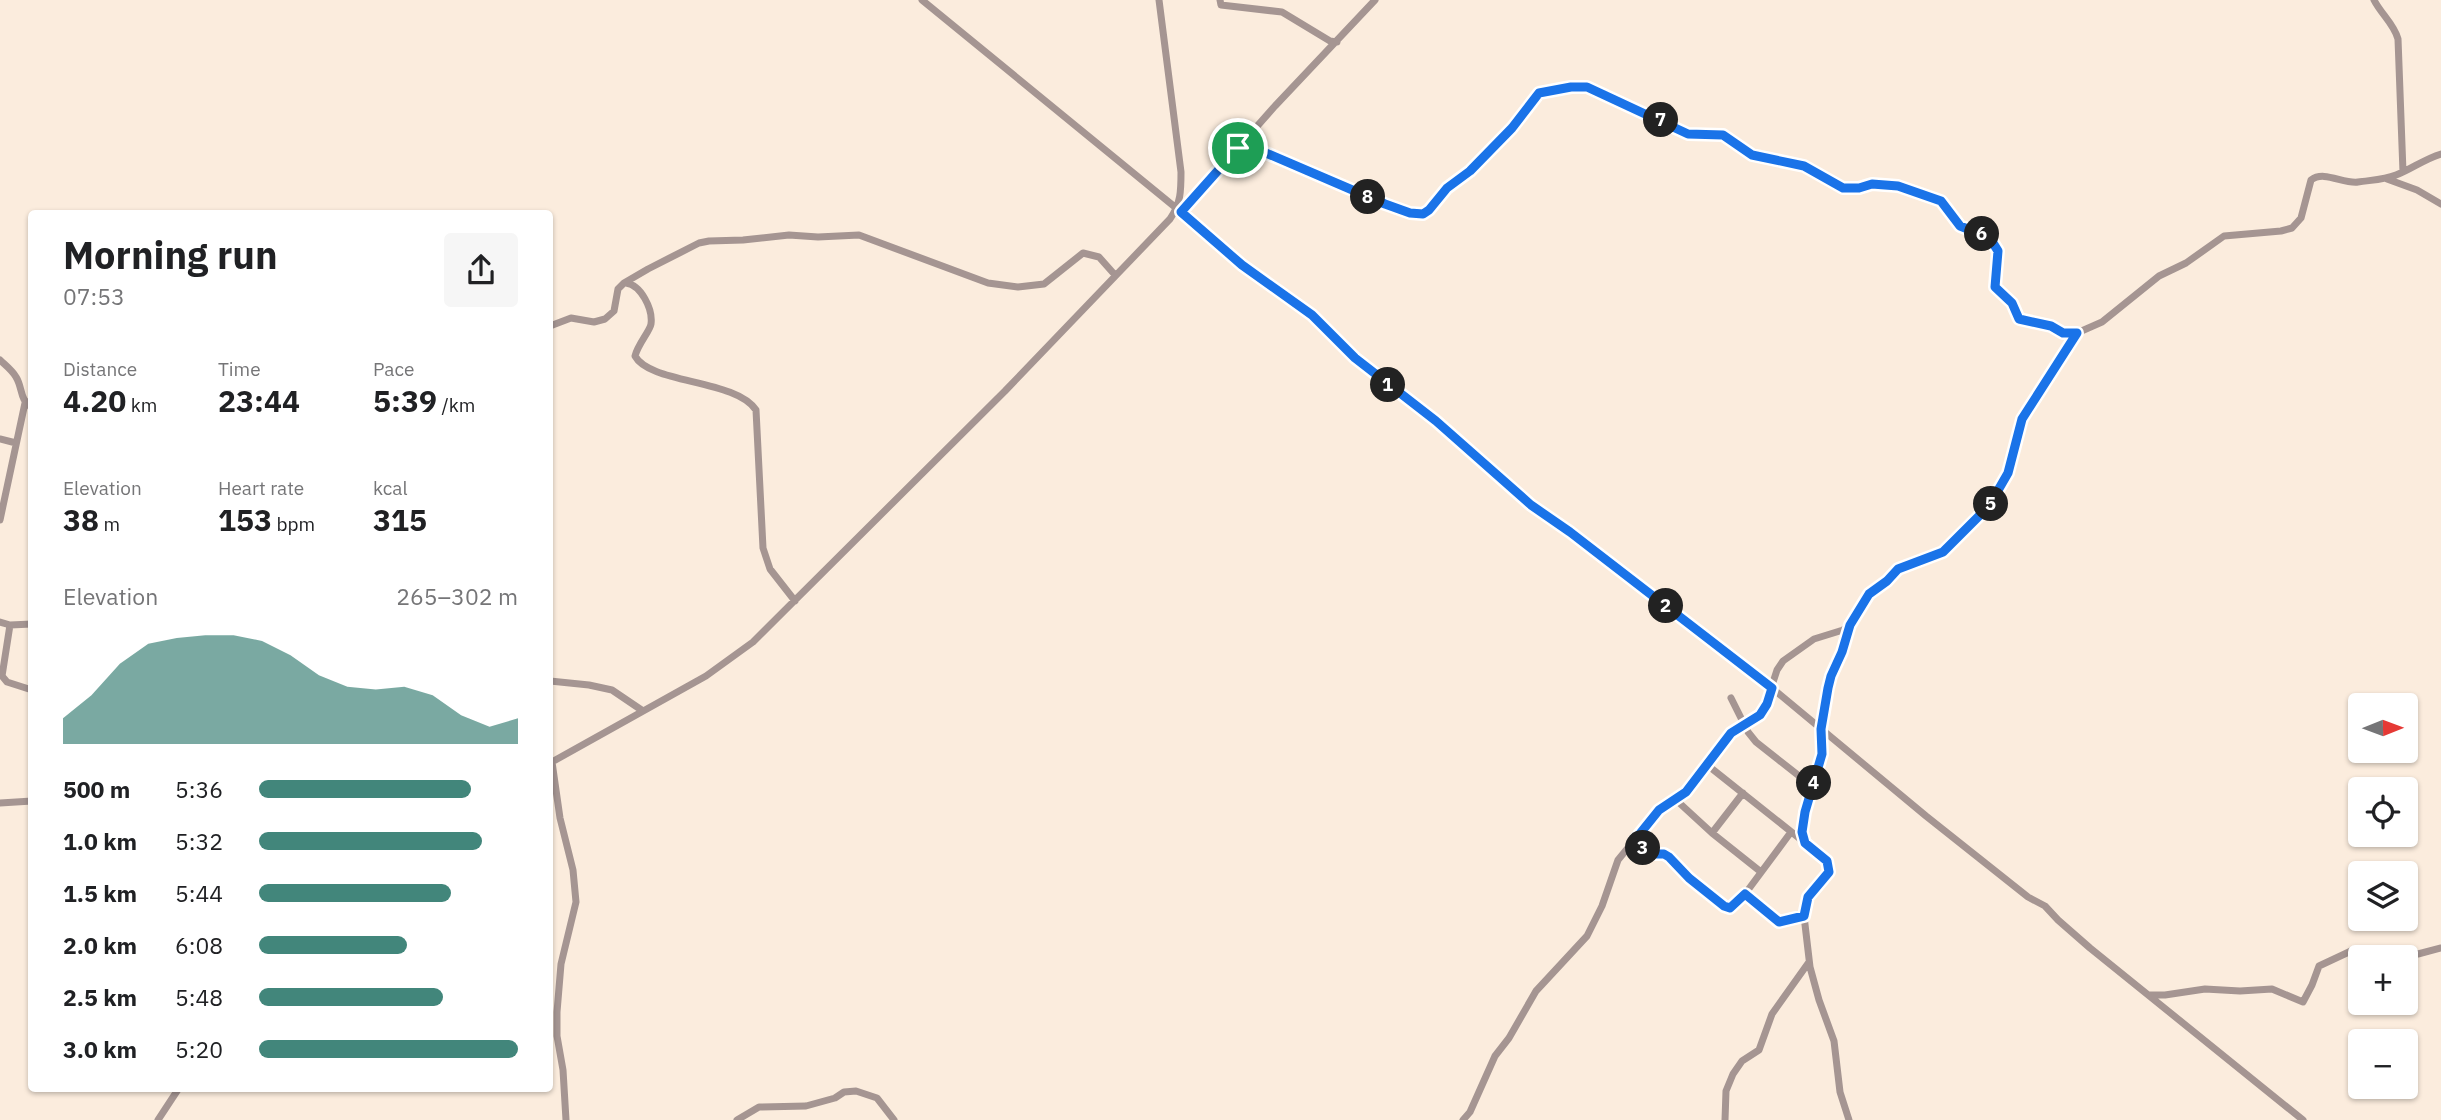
<!DOCTYPE html>
<html lang="en">
<head>
<meta charset="utf-8">
<style>
  :root { --surface:#fff; --page:#f6f6f6; --text:#202124; --muted:#757577; --accent:#42867b }
  body { margin:0; font-family:"IBM Plex Sans",sans-serif; background:var(--page); color:var(--text); height:100vh; display:flex; flex-direction:column; font-size:26px; white-space:nowrap }
  * { box-sizing:border-box; margin:0 }
  p { font-size:23px; color:var(--muted) }
  .icon { flex:none; width:38px; height:38px; fill:none; stroke:currentColor; stroke-width:2; stroke-linecap:round; stroke-linejoin:round }
  .map { position:relative; flex:1; overflow:hidden }
  .drawer { position:absolute; left:28px; top:210px; width:525px; height:882px; display:flex; flex-direction:column; background:var(--surface); border-radius:7px; box-shadow:0 2px 5px #0004 }
  .drawer>* { flex:none }
  .needle { width:46px; rotate:89deg }
  .buttons { position:absolute; left:2348px; top:693px; display:grid; gap:14px }
  .buttons a { display:grid; place-items:center; width:70px; height:70px; border-radius:7px; background:var(--surface); box-shadow:0 2px 5px #0004; font-size:35px }
  .pin { position:absolute; display:grid; place-items:center; width:60px; height:60px; color:#fff; margin:-30px; border:4px solid #fff; border-radius:50%; box-shadow:0 2px 7px #0007 }
  .km { position:absolute; width:35px; height:35px; margin:-18px; border-radius:50%; background:#222; color:#fff; font-size:19px; line-height:35px; text-align:center }
  .round { display:grid; place-items:center; flex:none; width:74px; height:74px; border-radius:7px; background:var(--page) }
  .head { display:flex; align-items:center; justify-content:space-between; height:119px; padding:0 35px }
  h1 { font-size:38px; font-weight:700; line-height:52px }
  .figures { display:grid; grid-template-columns:repeat(3,1fr); gap:10px; height:119px; padding:7px 35px }
  .figures div { display:grid; align-content:center }
  .figures b { font-size:30px; font-weight:700 }
  .figures small { font-size:19px; font-weight:400 }
  .figures p { font-size:19px }
  .chart { height:196px; padding:14px 35px }
  .chart p { display:flex; justify-content:space-between }
  .chart svg { width:100%; height:126px; margin-top:7px; fill:var(--accent); opacity:.7 }
  ul { padding:0 35px; list-style:none; font-size:23px }
  li { display:grid; grid-template-columns:112px 84px 1fr; align-items:center; height:52px }
  li i { height:18px; border-radius:9px; background:var(--accent) }
  .map>svg:first-child { display:block }
</style>
</head>
<body>
<div class="map">
<svg width="2441" height="1120" viewBox="0 0 2441 1120">
  <rect width="100%" height="100%" fill="#fbecdd"/>
  <g fill="none" stroke-linecap="round" stroke-linejoin="round">
    <!-- minor -->
    <path stroke="#a59592" stroke-width="7" d="M922,0L1181,212L1242,265L1312,315L1355,358L1436,421L1531,505L1571,532L1772,688L1926,816L2028,897L2045,906L2058,920L2090,948L2303,1120
      M1220,0L1221,5L1282,12L1330,41L1337,42
      M2374,0C2381,14 2394,24 2398,39L2403,172
      M1238,148L1259,150L1385,204L1410,213H1423L1431,208L1447,188L1470,171L1512,128L1530,107L1539,93L1571,87H1587L1687,134L1723,135L1753,155L1804,166L1843,188H1859L1872,184L1898,186L1941,201L1960,226L1983,235L1993,243L1998,251L1995,287L2012,303L2019,319L2051,326L2063,333H2077
      M2387,179L2417,190L2441,204
      M1181,212L1275,106L1375,0
      M626,283C641,285 653,309 651,324C650,331 638,344 635,356C650,384 736,379 756,410L763,548L770,569L795,601
      M550,326L571,318L594,322L605,319L614,311L618,289L624,283L648,269L699,243L709,241L743,240L789,235L818,237L859,235L988,283L1018,287L1044,284L1083,253L1099,257L1115,275
      M0,360C5,365 12,370 16,377C23,388 19,400 32,407
      M0,439L16,443
      M0,520L25,403
      M0,622L10,625L32,624
      M10,625L2,676L7,682L32,690
      M550,681L589,685L612,690L643,711
      M1731,698L1748,732L1756,742L1808,783L1812,789
      M552,762L560,818L573,870L576,902L561,964L557,1012V1036L563,1070L566,1120
      M550,763L706,676L753,642L1005,391L1170,219C1181,203 1181,191 1181,172L1159,0
      M1706,764L1804,842
      M1675,799L1712,833L1761,872
      M0,803L32,801
      M1712,833L1743,793
      M1634,841L1651,854H1664L1669,857L1711,897L1730,908L1745,894L1791,832
      M1745,894L1779,922L1804,916
      M2149,995H2165L2205,989L2240,991L2272,989L2303,1002L2312,985L2319,966L2351,951L2379,955L2398,952L2418,954L2441,948
      M158,1120L179,1088
      M737,1120L759,1107L806,1106L835,1098L844,1092L856,1091L877,1098L894,1120
      M1463,1120L1470,1112L1495,1056L1509,1038L1536,991L1587,936L1602,906L1618,860L1659,810L1686,792L1725,739L1764,710L1777,670L1783,661L1814,639L1843,630L1849,626
      M1725,1120L1726,1091L1733,1074L1742,1061L1759,1050L1772,1014L1809,962
      M1849,1120L1840,1092L1834,1041L1819,1000L1810,967L1804,916L1808,897L1829,872L1827,861L1805,843L1803,826L1822,754L1821,729L1831,676L1842,652L1850,626L1865,598L1887,581L1898,569L1943,552L1989,506L2008,473L2022,419L2077,333L2102,322L2159,276L2186,263L2224,236L2281,231L2292,228L2301,218L2311,180C2324,170 2343,184 2358,182C2371,180 2384,180 2396,175C2412,169 2424,159 2441,154"/>
  </g>
  <g fill="none" stroke-linecap="round" stroke-linejoin="round">
    <defs>
      <path id="route" d="M1571,87H1587L1688,134L1723,135L1752,155L1804,166L1843,188H1859L1872,184L1898,186L1941,201L1960,226L1983,235L1993,243L1998,251L1995,287L2012,303L2019,319L2051,326L2063,333H2077L2022,419L2008,473L1989,506L1943,552L1898,569L1887,581L1869,594L1850,625L1842,652L1831,676L1828,688L1821,729L1822,754L1805,812L1802,832L1805,843L1827,861L1829,872L1808,897L1804,916L1779,922L1745,894L1730,908L1724,906L1689,878L1669,857L1664,854H1651L1634,841L1659,810L1686,792L1731,733L1760,715L1767,704L1772,688L1570,532L1531,505L1436,421L1355,358L1312,315L1242,265L1181,212L1238,148L1259,150L1385,204L1410,213L1423,214L1429,210L1447,188L1470,171L1512,128L1539,93Z"/>
    </defs>
    <!-- route casing -->
    <use href="#route" stroke="#fff" stroke-width="14"/>
    <!-- route -->
    <use href="#route" stroke="#1a73e8" stroke-width="9"/>
  </g>
</svg>
<div class="buttons">
<a><svg class="needle" viewBox="-14 -14 28 28"><path d="M0-13l5 13h-10z" fill="#e53935"/><path d="M0 13l5-13h-10z" fill="#757577"/></svg></a>
<a><svg class="icon" aria-label="locate" viewBox="0 0 24 24"><circle cx="12" cy="12" r="6"/><path d="M12 2v4M12 18v4M2 12h4M18 12h4"/></svg></a>
<a><svg class="icon" aria-label="layers" viewBox="0 0 24 24"><path d="M12 4l9 5-9 5-9-5zM3 14l9 5 9-5"/></svg></a>
<a>+</a>
<a>−</a>
</div>
<div class="pin" style="left:1238px;top:148px;background:#1e9e55"><svg class="icon" aria-label="arrive" viewBox="0 0 24 24"><path d="M6 21V4h12l-3 4 3 4H6"/></svg></div>
<b class="km" style="left:1388px;top:385px">1</b>
<b class="km" style="left:1666px;top:606px">2</b>
<b class="km" style="left:1643px;top:848px">3</b>
<b class="km" style="left:1814px;top:783px">4</b>
<b class="km" style="left:1991px;top:504px">5</b>
<b class="km" style="left:1982px;top:234px">6</b>
<b class="km" style="left:1661px;top:120px">7</b>
<b class="km" style="left:1368px;top:197px">8</b>
<section class="drawer">
<div class="head"><div><h1>Morning run</h1><p>07:53</p></div><a class="round"><svg class="icon" aria-label="share" viewBox="0 0 24 24"><path d="M12 15V3M7 8l5-5 5 5M5 13v7h14v-7"/></svg></a></div>
<div class="figures">
<div><p>Distance</p><b>4.20<small> km</small></b></div>
<div><p>Time</p><b>23:44</b></div>
<div><p>Pace</p><b>5:39<small> /km</small></b></div>
</div>
<div class="figures">
<div><p>Elevation</p><b>38<small> m</small></b></div>
<div><p>Heart rate</p><b>153<small> bpm</small></b></div>
<div><p>kcal</p><b>315</b></div>
</div>
<div class="chart"><p><span>Elevation</span>265–302 m</p>
<svg viewBox="0 0 160 44" preserveAspectRatio="none"><path d="M0 44V35L10 27L20 16L30 9L40 7L50 6L60 6L70 8L80 13L90 20L100 24L110 25L120 24L130 27L140 34L150 38L160 35V44z"/></svg>
</div>
<ul>
<li><b>500 m</b>5:36<i style="width:82%"></i></li>
<li><b>1.0 km</b>5:32<i style="width:86%"></i></li>
<li><b>1.5 km</b>5:44<i style="width:74%"></i></li>
<li><b>2.0 km</b>6:08<i style="width:57%"></i></li>
<li><b>2.5 km</b>5:48<i style="width:71%"></i></li>
<li><b>3.0 km</b>5:20<i style="width:100%"></i></li>
</ul>
</section>
</div>
</body>
</html>
